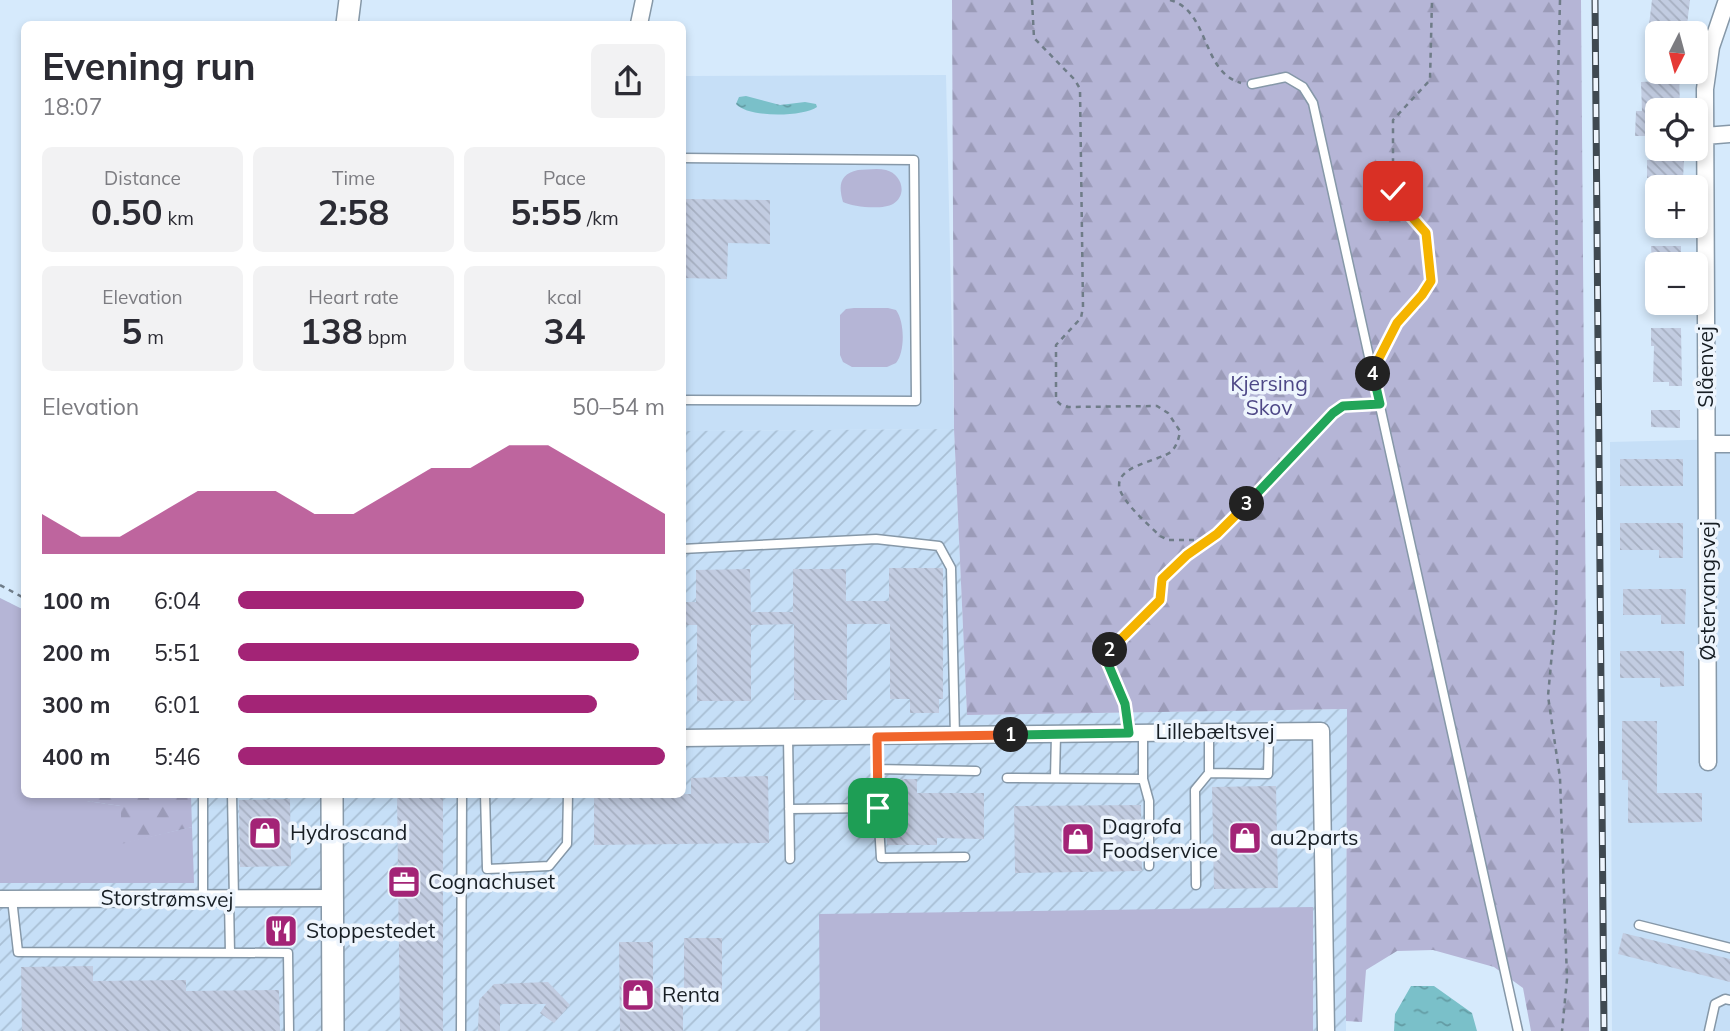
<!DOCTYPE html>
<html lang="en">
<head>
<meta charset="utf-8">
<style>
  :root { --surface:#fff; --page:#f2f2f3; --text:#2b2b33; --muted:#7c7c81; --accent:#a32476 }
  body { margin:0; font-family:Mulish,sans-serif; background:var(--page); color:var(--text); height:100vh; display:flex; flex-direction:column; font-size:26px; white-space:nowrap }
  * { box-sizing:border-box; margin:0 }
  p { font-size:23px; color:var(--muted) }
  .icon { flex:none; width:38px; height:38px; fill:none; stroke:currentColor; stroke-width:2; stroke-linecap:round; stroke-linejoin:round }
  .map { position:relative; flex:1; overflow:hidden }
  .side { position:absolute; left:21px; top:21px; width:665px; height:777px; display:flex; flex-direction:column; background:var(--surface); border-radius:10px; box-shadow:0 4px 10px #0003 }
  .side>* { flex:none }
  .needle { width:46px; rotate:186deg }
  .buttons { position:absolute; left:1645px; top:21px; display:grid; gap:14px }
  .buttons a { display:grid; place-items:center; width:63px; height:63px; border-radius:10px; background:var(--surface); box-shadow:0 4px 10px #0003; font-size:35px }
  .pin { position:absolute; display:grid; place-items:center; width:60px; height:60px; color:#fff; margin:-30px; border-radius:14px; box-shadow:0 4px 10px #0006 }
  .km { position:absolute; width:35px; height:35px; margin:-18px; border-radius:50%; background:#222; color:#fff; font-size:19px; line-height:35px; text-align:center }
  .round { display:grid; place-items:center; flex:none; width:74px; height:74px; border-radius:10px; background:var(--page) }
  .summary { display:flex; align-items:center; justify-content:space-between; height:119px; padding:0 21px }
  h1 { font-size:38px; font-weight:700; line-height:52px }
  .stats { display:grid; grid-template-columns:repeat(3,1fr); gap:10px; height:119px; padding:7px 21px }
  .stats div { display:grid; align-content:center; border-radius:10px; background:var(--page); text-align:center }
  .stats b { font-size:35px; font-weight:700 }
  .stats small { font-size:19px; font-weight:400 }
  .stats p { font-size:19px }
  .chart { height:196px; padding:14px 21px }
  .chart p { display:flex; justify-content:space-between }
  .chart svg { width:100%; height:126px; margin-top:7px; fill:var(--accent); opacity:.7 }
  ul { padding:0 21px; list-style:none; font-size:23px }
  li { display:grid; grid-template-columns:112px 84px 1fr; align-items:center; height:52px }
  li i { height:18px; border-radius:9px; background:var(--accent) }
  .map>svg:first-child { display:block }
</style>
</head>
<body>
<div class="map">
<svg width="1730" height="1031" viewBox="0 0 1730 1031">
  <defs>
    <pattern id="industrial-furrows" width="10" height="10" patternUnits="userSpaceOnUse" patternTransform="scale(1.75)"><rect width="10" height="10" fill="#c6dff7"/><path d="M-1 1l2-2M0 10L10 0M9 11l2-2" fill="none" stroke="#a9bfd4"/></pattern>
    <pattern id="forest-firs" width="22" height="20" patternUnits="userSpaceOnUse" patternTransform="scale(1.75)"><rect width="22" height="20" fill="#b5b5d6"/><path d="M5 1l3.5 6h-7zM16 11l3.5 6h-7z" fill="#9b9bb8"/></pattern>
    <pattern id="water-ripples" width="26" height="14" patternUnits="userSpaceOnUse" patternTransform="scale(1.75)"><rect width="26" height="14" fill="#7ac0c9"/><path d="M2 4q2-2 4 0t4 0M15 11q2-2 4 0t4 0" fill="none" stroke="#639ba3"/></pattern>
    <pattern id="building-back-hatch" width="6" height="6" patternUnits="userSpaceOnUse" patternTransform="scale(1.75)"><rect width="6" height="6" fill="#c2cce1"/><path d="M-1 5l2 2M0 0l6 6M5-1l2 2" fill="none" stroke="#a6afc1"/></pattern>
  </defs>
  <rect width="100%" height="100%" fill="#d6eafc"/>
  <!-- built -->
  <path fill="#c6dff7" d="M946,75L954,429L683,431L682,76Z
    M1730,439V1031H1612L1610,442Z"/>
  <!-- industrial -->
  <path fill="url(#industrial-furrows)" d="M954,429L967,715L1347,709L1346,1031H0V598L24,610V794H682L683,431Z"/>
  <!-- green -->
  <path fill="#b5b5d6" d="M858,170C866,170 877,168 886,170C902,174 908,195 893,204C883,210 852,207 843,202C838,185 840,174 858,170Z
    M854,308H888L896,310C905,322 905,352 896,363L887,367H852L843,362L840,355V315L846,309Z
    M0,598L24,610V794L87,795V801L121,806L122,843L192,827L194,883H0Z
    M1313,907V1031H820L819,914Z"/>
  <!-- forest -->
  <path fill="url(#forest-firs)" d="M952,0H1581L1589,1031H1531L1523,988L1494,967L1433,950L1397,951L1366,970L1362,1022L1346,1021L1347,709L967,715L954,429Z
    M87,795H191L192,827L121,844V806L87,801Z"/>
  <!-- water -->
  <path fill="url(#water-ripples)" d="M746,96L780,105L805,102L816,104L817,107C803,117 748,118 736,104L739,97Z
    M1411,986H1434L1472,1013L1477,1031H1394L1395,1014Z"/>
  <!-- building -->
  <path fill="url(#building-back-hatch)" d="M1652,0H1690L1686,33H1648Z
    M1661,72H1679L1680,110H1657V136H1635L1636,111H1642L1641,82L1661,81Z
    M1647,160H1684L1683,178H1647Z
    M683,199L770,200V244L728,243L727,279L682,278Z
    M1651,246H1681V263H1652Z
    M1645,275H1657V301H1645Z
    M1651,328H1681L1682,386H1669V382H1653L1654,346H1651Z
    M1651,410H1680V428L1651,427Z
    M1620,459H1683V486H1620Z
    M1620,523H1683V558H1659V550H1620Z
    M889,568H943V699H939V713H910V699H890V624H847V700H794V624L751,625V701H697V625H682V602H696V570L750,569L751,612H793V569H846V601H889Z
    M1623,589H1686L1685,624H1661V615H1623Z
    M1620,651H1684V686L1660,687V678H1620Z
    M1622,721H1657V793H1702V822L1628,823V780H1622Z
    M768,776L769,843L594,845V795L691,794V778Z
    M886,779H917V793H984V839L937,838V845H887Z
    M1276,786L1278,888L1214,889L1212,787Z
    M397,794H443V1031H400Z
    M290,799L291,866L240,867L239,800Z
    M1141,805L1142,871L1015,873L1014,806Z
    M1623,933L1730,959V982L1618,954Z
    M684,938H722V994H684Z
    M619,942H653V988H683V1031H620Z
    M93,966V981L186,980V991L279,990L280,1031H22L21,967Z
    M548,982L570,1005L554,1023L540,1013L546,1004H500V1031H478L479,1000L494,984Z"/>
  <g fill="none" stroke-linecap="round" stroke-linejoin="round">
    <defs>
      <path id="lane" d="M1252,84L1286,77L1303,87L1313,103L1518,1031
        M682,158L914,160L916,401L682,400
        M682,549L876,539L939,546L951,568L955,736
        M1209,732V773
        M1143,733V779L1149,801V866
        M877,736L878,808L881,858L965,857
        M788,737L790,859
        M877,769L976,771
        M1007,778L1143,779
        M1055,778L1056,735
        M232,794L234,900
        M485,794L487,869L549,866L567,844L568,794
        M789,809L878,808
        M1196,885L1195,790L1209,773L1268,774L1269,732
        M203,897V794
        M12,899L18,952L288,953L289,1031
        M229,900L230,953
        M1639,925L1730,948
        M461,1031L462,794
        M1709,1031L1715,1004L1725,999L1730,1000"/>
      <path id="street" d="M639,24L644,0
        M1705,136L1730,134
        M1707,444H1730
        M682,738L1321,731L1326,1031
        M1708,762L1705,89L1711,47L1727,0
        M0,899L334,898"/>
      <path id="secondary" d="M347,24L350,0
        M332,794L333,1031"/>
    </defs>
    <!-- lane casing -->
    <use href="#lane" stroke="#8698a8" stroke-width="11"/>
    <!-- street casing -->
    <use href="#street" stroke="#8698a8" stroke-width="19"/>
    <!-- secondary casing -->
    <use href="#secondary" stroke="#8698a8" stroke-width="24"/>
    <!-- path -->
    <path stroke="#6f7c88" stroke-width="2.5" stroke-dasharray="5 5" stroke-linecap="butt" d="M1032,0L1034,38L1075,80L1080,89L1083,307L1081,318L1056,345V400L1060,404L1068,407L1157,406L1168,413L1180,431C1179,438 1177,445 1172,451C1160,462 1104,466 1123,496C1132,511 1148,524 1160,536L1168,540H1210L1271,479L1333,413L1343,406L1369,404
      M1170,0C1210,11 1201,72 1241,83
      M1560,0L1556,159L1558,468L1556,609L1548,696L1560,778L1567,979L1562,1031
      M1381,355L1397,323L1422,295L1431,281L1429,243L1426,233L1396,199L1393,191V120L1430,80L1432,0
      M0,585L24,598
      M1127,719L1125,704L1106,659L1110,650L1160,600L1162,579L1187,555L1210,540"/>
    <!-- lane -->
    <use href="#lane" stroke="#fff" stroke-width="8"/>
    <!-- street -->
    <use href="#street" stroke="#fff" stroke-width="16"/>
    <!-- secondary -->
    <use href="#secondary" stroke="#fff" stroke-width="21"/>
    <defs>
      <path id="rail" d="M1595,0L1604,1031"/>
    </defs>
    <!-- rail casing -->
    <use href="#rail" stroke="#3f4951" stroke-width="7"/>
    <!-- rail -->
    <use href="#rail" stroke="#eef5fd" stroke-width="4.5" stroke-dasharray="13" stroke-linecap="butt"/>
  </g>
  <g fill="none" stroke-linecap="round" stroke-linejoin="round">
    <defs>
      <path id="split-1" d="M878,808L877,737L1011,735"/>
      <path id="split-2" d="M1011,735L1129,733L1125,704L1106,659L1110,650"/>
      <path id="split-3" d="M1110,650L1160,600L1162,579L1187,555L1217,534L1247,504"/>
      <path id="split-4" d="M1247,504L1333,413L1343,406L1380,404L1373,374"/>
      <path id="split-5" d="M1373,374V370L1397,323L1422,295L1431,281L1426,233L1396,199L1393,191"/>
    </defs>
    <!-- split-1 casing -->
    <use href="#split-1" stroke="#fff" stroke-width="14"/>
    <!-- split-2 casing -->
    <use href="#split-2" stroke="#fff" stroke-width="14"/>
    <!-- split-3 casing -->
    <use href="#split-3" stroke="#fff" stroke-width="14"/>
    <!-- split-4 casing -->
    <use href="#split-4" stroke="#fff" stroke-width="14"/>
    <!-- split-5 casing -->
    <use href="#split-5" stroke="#fff" stroke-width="14"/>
    <!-- split-1 -->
    <use href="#split-1" stroke="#f0652b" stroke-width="9"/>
    <!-- split-2 -->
    <use href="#split-2" stroke="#22a559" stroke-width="9"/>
    <!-- split-3 -->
    <use href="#split-3" stroke="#f5b400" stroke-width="9"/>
    <!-- split-4 -->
    <use href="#split-4" stroke="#22a559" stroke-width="9"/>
    <!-- split-5 -->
    <use href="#split-5" stroke="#f5b400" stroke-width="9"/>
  </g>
  <!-- icons -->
  <defs>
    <symbol id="shop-square" viewBox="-11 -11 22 22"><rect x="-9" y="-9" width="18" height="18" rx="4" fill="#a32476" stroke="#eef5fd"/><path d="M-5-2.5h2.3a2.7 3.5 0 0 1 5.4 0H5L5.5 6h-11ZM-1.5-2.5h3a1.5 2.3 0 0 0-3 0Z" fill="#fff"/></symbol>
    <symbol id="office-square" viewBox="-11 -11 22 22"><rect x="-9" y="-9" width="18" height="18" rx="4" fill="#a32476" stroke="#eef5fd"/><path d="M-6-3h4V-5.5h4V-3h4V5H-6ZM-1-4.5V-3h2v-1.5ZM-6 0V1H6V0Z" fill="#fff"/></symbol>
    <symbol id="restaurant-square" viewBox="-11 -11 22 22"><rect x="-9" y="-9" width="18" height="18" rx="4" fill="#a32476" stroke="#eef5fd"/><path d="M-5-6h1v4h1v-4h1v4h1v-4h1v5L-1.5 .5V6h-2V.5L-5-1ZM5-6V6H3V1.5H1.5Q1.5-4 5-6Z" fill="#fff"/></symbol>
  </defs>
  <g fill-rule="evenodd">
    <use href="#shop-square" x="246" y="814" width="38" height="38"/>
    <use href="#shop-square" x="1226" y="819" width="38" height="38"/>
    <use href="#shop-square" x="1059" y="820" width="38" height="38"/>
    <use href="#office-square" x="385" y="863" width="38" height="38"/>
    <use href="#restaurant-square" x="262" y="912" width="38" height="38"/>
    <use href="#shop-square" x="619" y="976" width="38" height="38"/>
  </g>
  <g text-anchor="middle" stroke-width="7" stroke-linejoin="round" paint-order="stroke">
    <!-- street labels -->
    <g font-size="21" fill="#171e24" stroke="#eef5fd">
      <text transform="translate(1706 367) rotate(-90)" y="7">Slåenvej</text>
      <text transform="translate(1708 591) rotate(-90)" y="7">Østervangsvej</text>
      <text x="1215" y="739">Lillebæltsvej</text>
      <text transform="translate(167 899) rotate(1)" y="7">Storstrømsvej</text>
    </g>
    <!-- park labels -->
    <g font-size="21" fill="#4e4887" stroke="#eef5fd">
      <text x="1269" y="391">Kjersing<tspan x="1269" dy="24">Skov</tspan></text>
    </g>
    <!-- poi labels -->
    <g font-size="21" fill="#171e24" stroke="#eef5fd" text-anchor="start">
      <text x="1102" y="834">Dagrofa<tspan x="1102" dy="24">Foodservice</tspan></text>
      <text x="290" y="840">Hydroscand</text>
      <text x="1270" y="845">au2parts</text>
      <text x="428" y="889">Cognachuset</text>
      <text x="306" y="938">Stoppestedet</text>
      <text x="662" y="1002">Renta</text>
    </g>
  </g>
</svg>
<div class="buttons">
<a><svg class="needle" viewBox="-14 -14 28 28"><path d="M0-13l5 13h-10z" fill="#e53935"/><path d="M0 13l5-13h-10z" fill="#7c7c81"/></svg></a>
<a><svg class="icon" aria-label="locate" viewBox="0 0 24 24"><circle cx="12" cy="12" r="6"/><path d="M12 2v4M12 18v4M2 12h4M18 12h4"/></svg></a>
<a>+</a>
<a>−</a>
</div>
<div class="pin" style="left:878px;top:808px;background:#1e9e55"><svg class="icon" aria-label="arrive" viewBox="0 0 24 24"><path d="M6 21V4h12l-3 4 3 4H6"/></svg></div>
<div class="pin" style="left:1393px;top:191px;background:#d93025"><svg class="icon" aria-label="check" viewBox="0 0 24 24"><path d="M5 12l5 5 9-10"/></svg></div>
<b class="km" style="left:1011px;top:735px">1</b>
<b class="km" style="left:1110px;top:650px">2</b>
<b class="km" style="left:1247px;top:504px">3</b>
<b class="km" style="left:1373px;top:374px">4</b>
<section class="side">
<div class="summary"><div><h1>Evening run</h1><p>18:07</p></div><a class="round"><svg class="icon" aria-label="share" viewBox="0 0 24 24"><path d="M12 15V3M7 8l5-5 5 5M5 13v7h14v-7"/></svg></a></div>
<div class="stats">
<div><p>Distance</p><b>0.50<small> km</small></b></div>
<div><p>Time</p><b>2:58</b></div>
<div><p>Pace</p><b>5:55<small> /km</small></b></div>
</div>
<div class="stats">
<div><p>Elevation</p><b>5<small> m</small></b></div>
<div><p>Heart rate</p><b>138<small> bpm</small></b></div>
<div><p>kcal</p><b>34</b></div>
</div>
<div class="chart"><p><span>Elevation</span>50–54 m</p>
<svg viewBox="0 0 160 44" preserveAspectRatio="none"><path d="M0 44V30L10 38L20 38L30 30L40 22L50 22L60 22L70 30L80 30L90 22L100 14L110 14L120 6L130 6L140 14L150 22L160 30V44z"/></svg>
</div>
<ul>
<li><b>100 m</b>6:04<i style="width:81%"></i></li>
<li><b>200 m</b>5:51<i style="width:94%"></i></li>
<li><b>300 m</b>6:01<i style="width:84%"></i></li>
<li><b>400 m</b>5:46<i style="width:100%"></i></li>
</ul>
</section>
</div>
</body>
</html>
